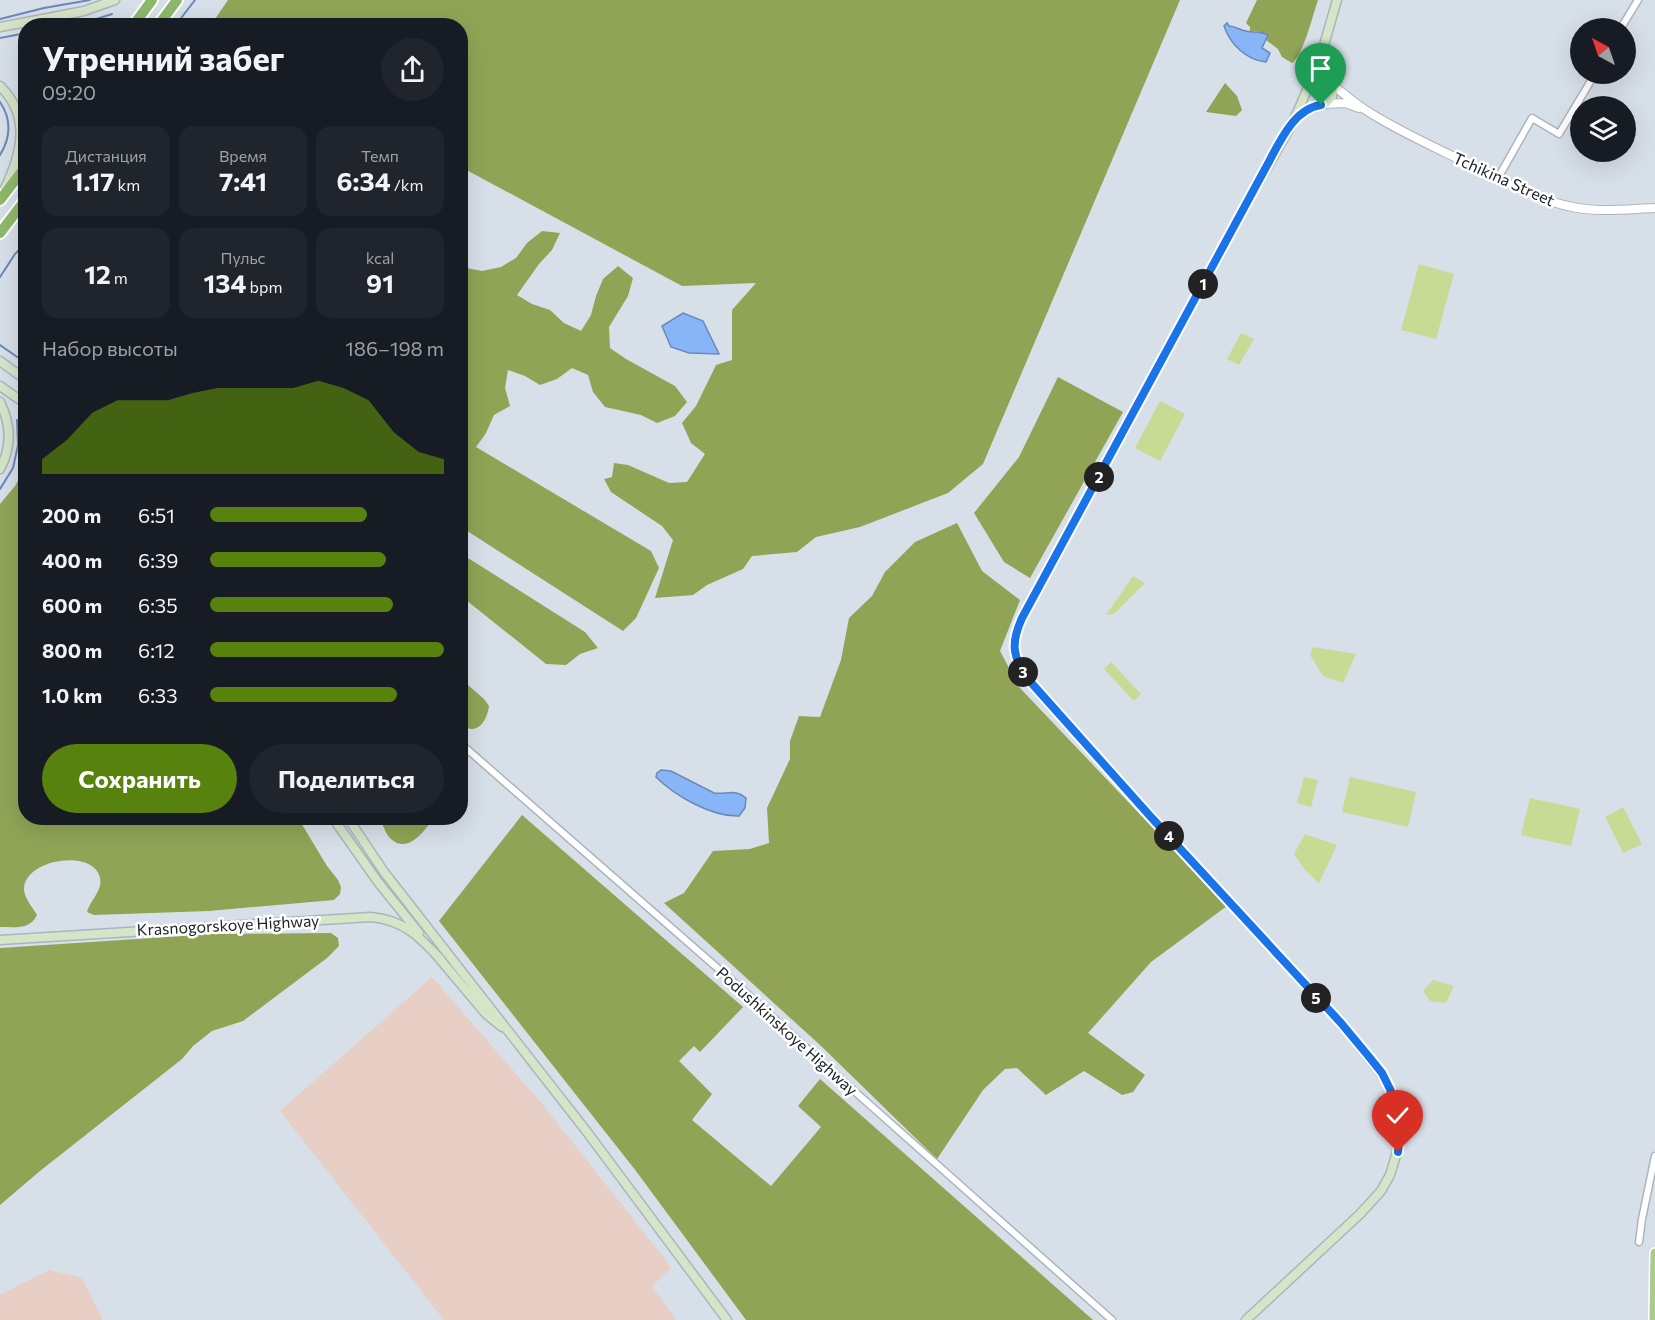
<!DOCTYPE html>
<html lang="ru">
<head>
<meta charset="utf-8">
<style>
  :root { --surface:#171b24; --page:#20242c; --text:#f1f3f6; --muted:#9ea1a6; --accent:#56820d }
  body { margin:0; font-family:Commissioner,sans-serif; background:var(--page); color:var(--text); height:100vh; display:flex; flex-direction:column; font-size:22px; white-space:nowrap }
  * { box-sizing:border-box; margin:0 }
  p { font-size:20px; color:var(--muted) }
  .icon { flex:none; width:33px; height:33px; fill:none; stroke:currentColor; stroke-width:2; stroke-linecap:round; stroke-linejoin:round }
  .map { position:relative; flex:1; overflow:hidden }
  .details { position:absolute; left:18px; top:18px; width:450px; height:807px; display:flex; flex-direction:column; background:var(--surface); border-radius:24px; box-shadow:0 6px 24px #0002 }
  .details>* { flex:none }
  .needle { width:39px; rotate:320deg }
  .fabs { position:absolute; left:1570px; top:18px; display:grid; gap:12px }
  .fabs a { display:grid; place-items:center; width:66px; height:66px; border-radius:50%; background:var(--surface); box-shadow:0 6px 24px #0002; font-size:30px }
  .pin { position:absolute; display:grid; place-items:center; width:51px; height:51px; color:#fff; margin:-62px -26px; border-radius:50% 50% 50% 0; rotate:-45deg; box-shadow:0 0 6px #0007 }
  .pin .icon { rotate:45deg }
  .km { position:absolute; width:30px; height:30px; margin:-15px; border-radius:50%; background:#222; color:#fff; font-size:16px; line-height:30px; text-align:center }
  .round { display:grid; place-items:center; flex:none; width:63px; height:63px; border-radius:32px; background:var(--page) }
  .head { display:flex; align-items:center; justify-content:space-between; height:102px; padding:0 24px }
  h1 { font-size:33px; font-weight:700; line-height:45px }
  .figures { display:grid; grid-template-columns:repeat(3,1fr); gap:9px; height:102px; padding:6px 24px }
  .figures div { display:grid; align-content:center; border-radius:15px; background:var(--page); text-align:center }
  .figures b { font-size:26px; font-weight:700 }
  .figures small { font-size:16px; font-weight:400 }
  .figures p { font-size:16px }
  .chart { height:168px; padding:12px 24px }
  .chart p { display:flex; justify-content:space-between }
  .chart svg { width:100%; height:108px; margin-top:6px; fill:var(--accent); opacity:.7 }
  .button { display:flex; gap:12px; margin-top:auto; padding:12px 24px }
  .button a { flex:1; height:69px; border-radius:36px; background:var(--accent); color:#fff; font-size:24px; font-weight:700; line-height:69px; text-align:center }
  .button a+a { background:var(--page); color:var(--text) }
  ul { padding:0 24px; list-style:none; font-size:20px }
  li { display:grid; grid-template-columns:96px 72px 1fr; align-items:center; height:45px }
  li i { height:15px; border-radius:8px; background:var(--accent) }
  .map>svg:first-child { display:block }
</style>
</head>
<body>
<div class="map">
<svg width="1655" height="1320" viewBox="0 0 1655 1320">
  <rect width="100%" height="100%" fill="#d7dfe8"/>
  <!-- medical -->
  <path fill="#e7cfc5" d="M432,977L543,1105L664,1258L671,1268L652,1286L677,1320H444L280,1111Z
    M49,1270L82,1278L103,1320H0V1295Z"/>
  <!-- green -->
  <path fill="#c8db94" d="M1419,264L1454,274L1436,339L1401,330Z
    M1241,333L1254,339L1239,365L1227,359Z
    M1160,401L1185,414L1160,461L1135,448Z
    M1133,576L1145,583L1114,614L1106,615Z
    M1313,647L1356,654L1343,683L1323,676L1310,655Z
    M1111,662L1141,694L1134,701L1104,669Z
    M1304,777L1318,780L1311,807L1297,803Z
    M1350,777L1416,792L1408,827L1342,812Z
    M1530,798L1580,809L1571,846L1521,835Z
    M1623,807L1642,844L1623,853L1605,817Z
    M1305,834L1337,845L1319,883L1305,870L1294,854Z
    M1433,980L1454,986L1446,1003L1430,1001L1423,991Z"/>
  <!-- forest -->
  <path fill="#91a456" d="M228,0H1180L983,464L948,493L860,527L816,537L797,552L752,556L743,569L707,585L693,595L655,598L673,540L662,526L611,492L604,479L612,477L614,463L628,465L669,483L687,482L705,454L691,443L682,423L696,406L716,365L732,360V310L756,283L682,286L461,167L460,26L211,25Z
    M1257,0H1318C1313,14 1303,56 1292,63L1282,57L1278,49L1266,40L1268,35L1257,31H1250V27L1246,23Z
    M1225,83L1237,96L1242,110L1236,116L1206,112Z
    M542,231L560,233L552,250L539,264L517,295L532,304L550,310L564,323L581,331L591,315L596,296L603,279L618,266L633,278L628,296L609,327L610,348L626,359L675,386L687,402L675,416L657,423L641,415L605,407L593,392L588,375L572,368L557,379L540,385L525,376L508,370L505,388L510,406L494,415L486,433L476,447L651,551L659,568L636,618L623,631L461,527V267L482,271L501,267L516,258L527,243Z
    M1058,377L1123,412L1030,578L1004,562L974,513L1019,457Z
    M25,468L26,818H298L327,866L338,880L341,887L340,894L334,900L209,911L94,915L87,912C90,900 103,891 100,878C94,848 23,859 24,890C25,899 33,908 37,915C30,930 15,927 0,927V504L15,486Z
    M957,523L982,571L1020,600L1000,651L1019,687L1227,906L1151,962L1088,1033L1145,1075L1133,1092L1122,1095L1084,1071L1046,1095L1017,1068L1005,1069L983,1090L937,1159L820,1045L664,903L684,893L713,851L750,849L769,843L767,808L790,759V741L799,716L820,717L841,660L849,618L872,596L885,572L915,542Z
    M460,553L585,632L598,648L580,654L566,665L546,664L461,596Z
    M461,679L484,699L489,706C487,722 476,737 461,724Z
    M522,815L743,1007L700,1052L694,1046L679,1061L712,1094L692,1120L771,1186L821,1127L798,1106L820,1079L1093,1320H746L636,1171L439,921Z
    M379,818H434C425,829 409,855 391,839C386,835 383,824 379,818Z
    M331,933L338,938L339,946L327,958L243,1021L212,1031L193,1046L182,1059L40,1171L0,1205V948L213,934Z"/>
  <!-- water -->
  <path fill="#88b5f7" stroke="#6989b9" stroke-width="1.5" d="M1227,23L1229,26C1236,26 1239,30 1246,31C1254,33 1260,31 1268,35L1262,48L1270,53L1266,62C1246,60 1230,44 1224,26Z
    M683,313L703,321L719,354L689,353L671,347L662,326Z
    M661,770L671,771L714,793C727,795 734,788 746,798L745,808L739,816C712,817 675,796 656,777L657,773Z"/>
  <g fill="none" stroke-linecap="round" stroke-linejoin="round">
    <!-- stream -->
    <path stroke="#6989b9" stroke-width="2" d="M0,19L44,8L90,0
      M66,26L87,22L112,14
      M175,26L195,0
      M0,38L26,33
      M0,102C12,120 11,137 0,155
      M0,277L15,254L26,243
      M0,345L26,363
      M0,489L13,468L18,445L17,420H21L26,424"/>
    <defs>
      <path id="minor" d="M1621,28L1638,0
        M1498,178L1532,118L1559,134L1595,74
        M460,743L754,1000L825,1065L1112,1320
        M1639,1242L1642,1219L1655,1156"/>
      <path id="tertiary" d="M1331,84C1342,92 1353,102 1364,109C1399,132 1441,150 1479,169C1505,182 1539,200 1568,206C1596,213 1626,209 1655,208
        M1325,104L1345,103L1359,108"/>
      <path id="secondary" d="M0,27L84,11L115,0
        M0,86C31,116 22,153 5,188
        M1296,119L1307,110L1325,104L1332,97L1333,88L1324,72L1322,55
        M0,361L26,380
        M0,386L26,404
        M0,402C11,424 12,447 0,469
        M333,818L378,882L419,933
        M348,818L384,872L587,1132L727,1320
        M0,940L371,917C404,920 420,937 441,960
        M438,957L486,1014L502,1027
        M1246,1320L1360,1214L1381,1191L1390,1175L1397,1152L1400,1130L1395,1105L1390,1089L1381,1073L1341,1023L1150,816L1027,678C1012,656 1011,642 1022,618L1254,190L1292,124L1307,90L1322,52L1337,0"/>
      <path id="primary" d="M1654,1320L1655,1253"/>
      <path id="trunk" d="M133,26L152,0
        M158,26L177,0
        M0,200L26,166
        M0,233L26,199"/>
    </defs>
    <!-- minor casing -->
    <use href="#minor" stroke="#acb4bd" stroke-width="9"/>
    <!-- tertiary casing -->
    <use href="#tertiary" stroke="#acb4bd" stroke-width="10"/>
    <!-- secondary casing -->
    <use href="#secondary" stroke="#acb4bd" stroke-width="11"/>
    <!-- primary casing -->
    <use href="#primary" stroke="#fff" stroke-width="12"/>
    <!-- trunk casing -->
    <use href="#trunk" stroke="#fff" stroke-width="14"/>
    <!-- minor -->
    <use href="#minor" stroke="#fff" stroke-width="6"/>
    <!-- tertiary -->
    <use href="#tertiary" stroke="#fff" stroke-width="8"/>
    <!-- secondary -->
    <use href="#secondary" stroke="#d5e5c8" stroke-width="8"/>
    <!-- primary -->
    <use href="#primary" stroke="#aaca90" stroke-width="9"/>
    <!-- trunk -->
    <use href="#trunk" stroke="#8eb86b" stroke-width="10"/>
  </g>
  <g fill="none" stroke-linecap="round" stroke-linejoin="round">
    <defs>
      <path id="route" d="M1321,105C1292,109 1278,146 1265,169L1022,618C1011,642 1012,656 1027,678L1150,816L1341,1023L1370,1058L1382,1073L1390,1089L1395,1104L1400,1130L1398,1152"/>
    </defs>
    <!-- route casing -->
    <use href="#route" stroke="#fff" stroke-width="12"/>
    <!-- route -->
    <use href="#route" stroke="#1a73e8" stroke-width="8"/>
  </g>
  <g text-anchor="middle" stroke-width="5" stroke-linejoin="round" paint-order="stroke">
    <!-- street labels -->
    <g font-size="16" fill="#202327" stroke="#fff">
      <text transform="translate(1504 179) rotate(24)" y="6">Tchikina Street</text>
      <text transform="translate(228 925) rotate(-3)" y="6">Krasnogorskoye Highway</text>
      <text transform="translate(787 1031) rotate(42)" y="6">Podushkinskoye Highway</text>
    </g>
  </g>
</svg>
<div class="fabs">
<a><svg class="needle" viewBox="-14 -14 28 28"><path d="M0-13l5 13h-10z" fill="#e53935"/><path d="M0 13l5-13h-10z" fill="#9ea1a6"/></svg></a>
<a><svg class="icon" aria-label="layers" viewBox="0 0 24 24"><path d="M12 4l9 5-9 5-9-5zM3 14l9 5 9-5"/></svg></a>
</div>
<div class="pin" style="left:1321px;top:105px;background:#1e9e55"><svg class="icon" aria-label="arrive" viewBox="0 0 24 24"><path d="M6 21V4h12l-3 4 3 4H6"/></svg></div>
<div class="pin" style="left:1398px;top:1152px;background:#d93025"><svg class="icon" aria-label="check" viewBox="0 0 24 24"><path d="M5 12l5 5 9-10"/></svg></div>
<b class="km" style="left:1203px;top:284px">1</b>
<b class="km" style="left:1099px;top:477px">2</b>
<b class="km" style="left:1023px;top:672px">3</b>
<b class="km" style="left:1169px;top:836px">4</b>
<b class="km" style="left:1316px;top:998px">5</b>
<section class="details">
<div class="head"><div><h1>Утренний забег</h1><p>09:20</p></div><a class="round"><svg class="icon" aria-label="share" viewBox="0 0 24 24"><path d="M12 15V3M7 8l5-5 5 5M5 13v7h14v-7"/></svg></a></div>
<div class="figures">
<div><p>Дистанция</p><b>1.17<small> km</small></b></div>
<div><p>Время</p><b>7:41</b></div>
<div><p>Темп</p><b>6:34<small> /km</small></b></div>
</div>
<div class="figures">
<div><b>12<small> m</small></b></div>
<div><p>Пульс</p><b>134<small> bpm</small></b></div>
<div><p>kcal</p><b>91</b></div>
</div>
<div class="chart"><p><span>Набор высоты</span>186–198 m</p>
<svg viewBox="0 0 160 44" preserveAspectRatio="none"><path d="M0 44V38L10 30L20 19L30 14L40 14L50 14L60 11L70 9L80 9L90 9L100 9L110 6L120 9L130 14L140 27L150 35L160 38V44z"/></svg>
</div>
<ul>
<li><b>200 m</b>6:51<i style="width:67%"></i></li>
<li><b>400 m</b>6:39<i style="width:75%"></i></li>
<li><b>600 m</b>6:35<i style="width:78%"></i></li>
<li><b>800 m</b>6:12<i style="width:100%"></i></li>
<li><b>1.0 km</b>6:33<i style="width:80%"></i></li>
</ul>
<div class="button"><a>Сохранить</a><a>Поделиться</a></div>
</section>
</div>
</body>
</html>
